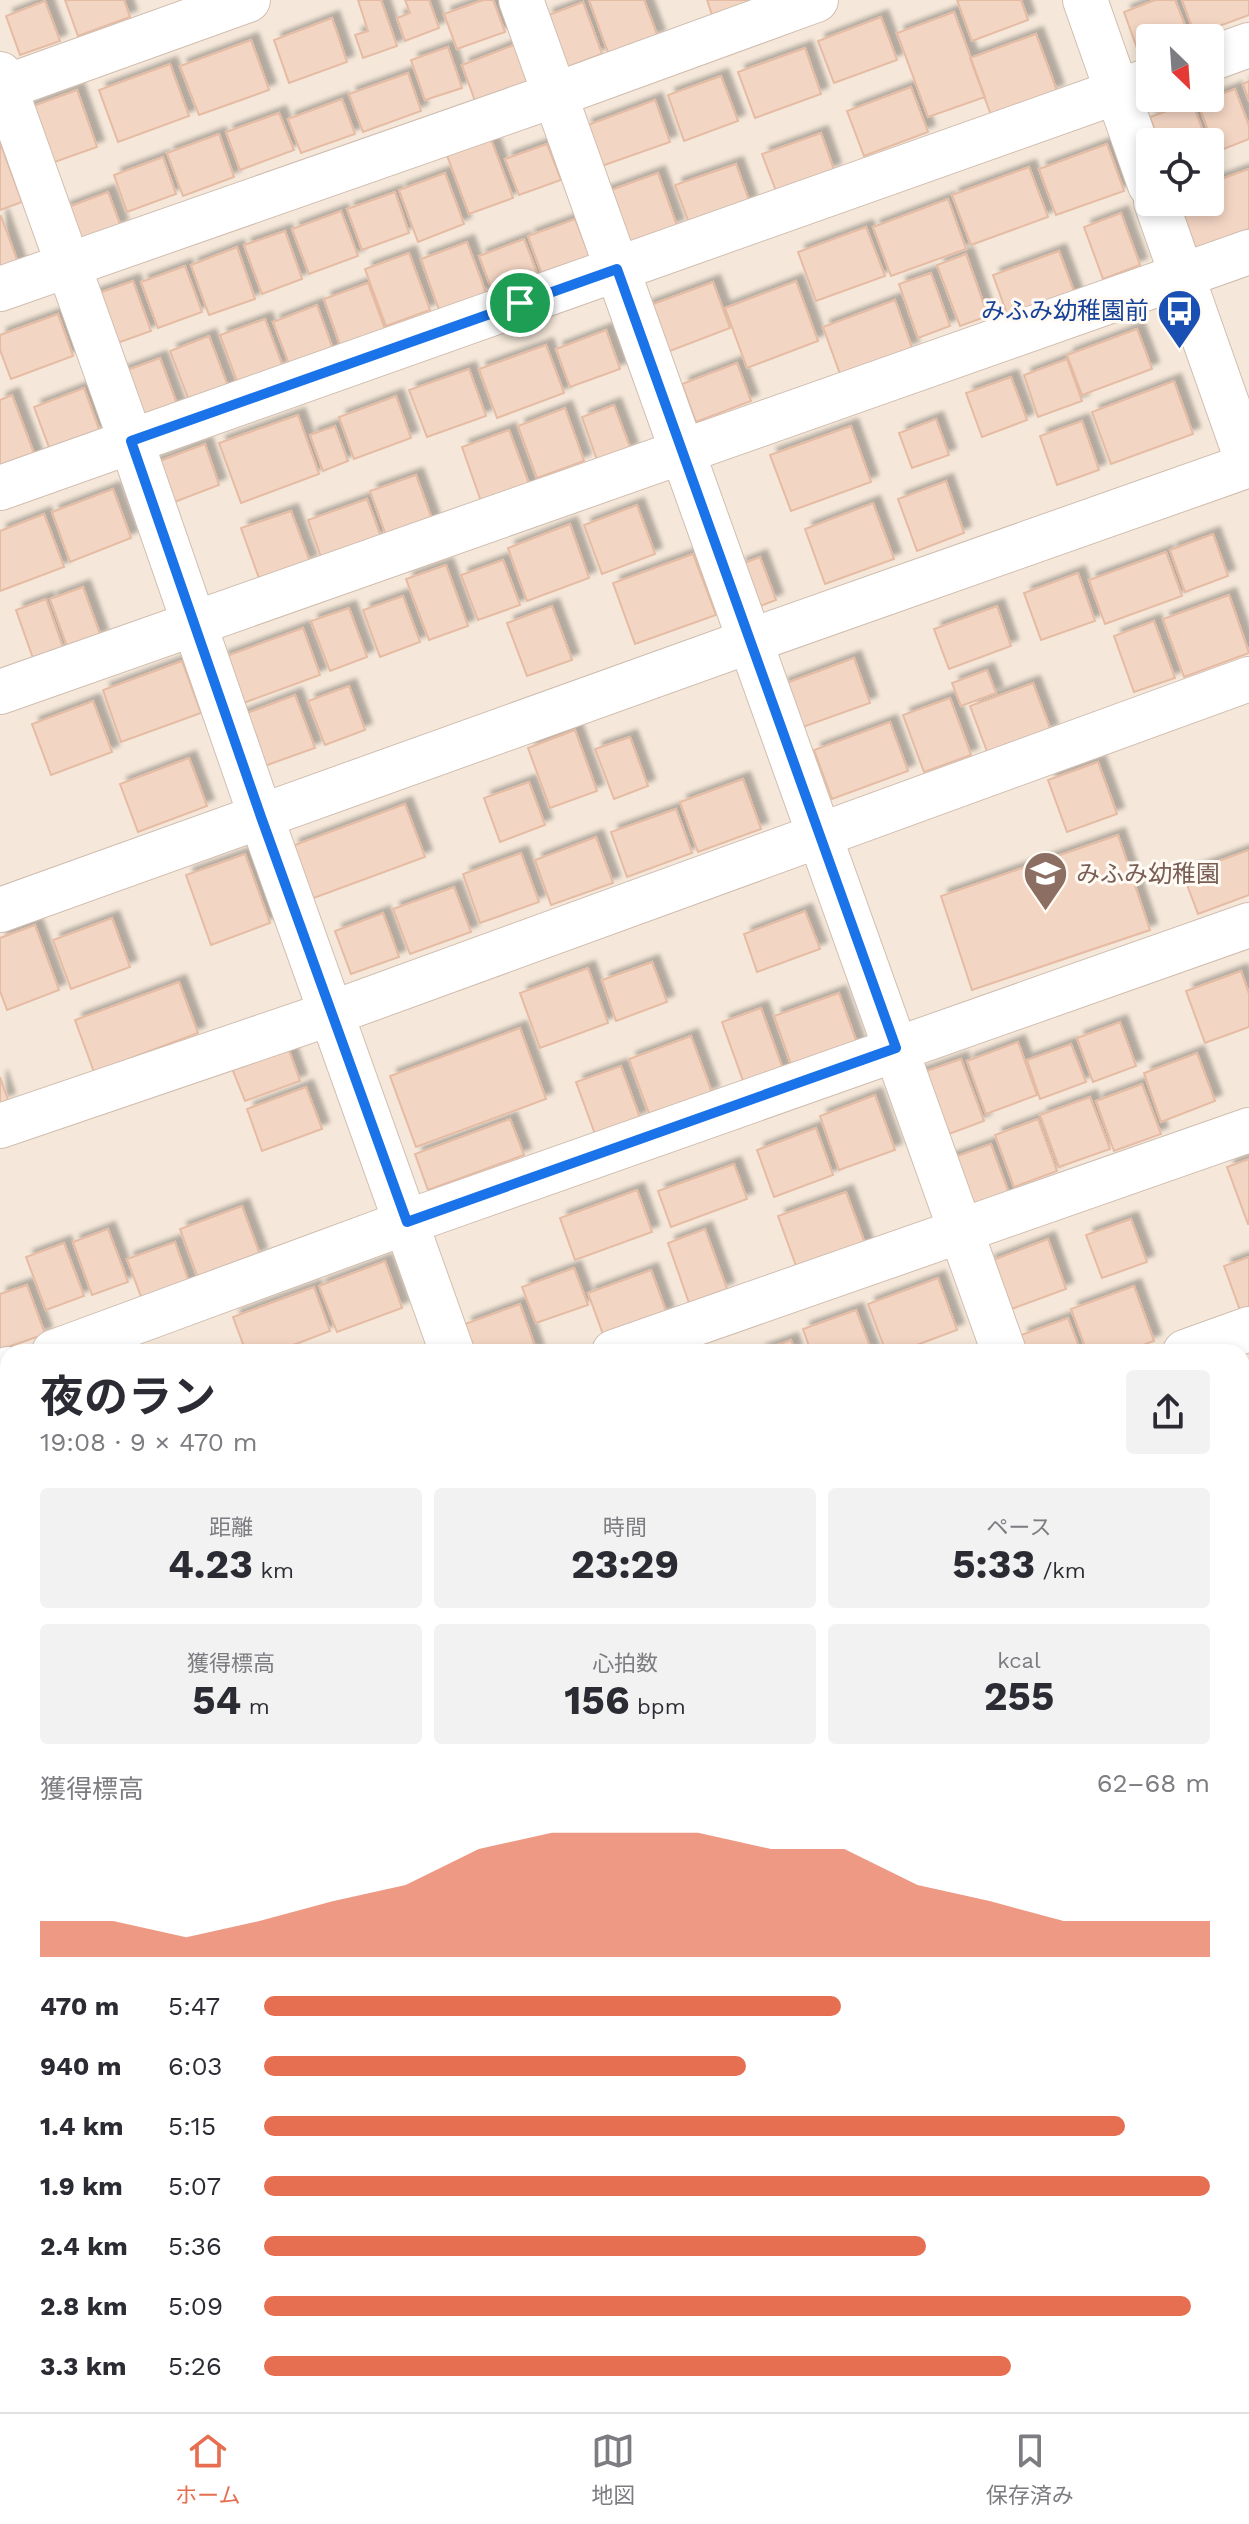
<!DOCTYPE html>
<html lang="ja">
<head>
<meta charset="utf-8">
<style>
  :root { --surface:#fff; --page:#f2f2f3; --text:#2b2b33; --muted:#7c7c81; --line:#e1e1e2; --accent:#e76f51 }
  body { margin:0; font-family:"Work Sans","Noto Sans JP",sans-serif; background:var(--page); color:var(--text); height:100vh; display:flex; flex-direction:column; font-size:30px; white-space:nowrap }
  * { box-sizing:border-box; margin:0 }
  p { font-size:26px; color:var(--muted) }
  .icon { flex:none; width:44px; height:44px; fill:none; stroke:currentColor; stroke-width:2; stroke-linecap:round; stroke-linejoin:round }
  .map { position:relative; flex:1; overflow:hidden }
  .panel { position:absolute; left:0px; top:1344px; width:1250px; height:1068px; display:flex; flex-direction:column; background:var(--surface); border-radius:24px 24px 0 0; box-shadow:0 4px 12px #0003 }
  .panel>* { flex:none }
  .needle { width:52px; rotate:155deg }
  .buttons { position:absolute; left:1136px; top:24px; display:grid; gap:16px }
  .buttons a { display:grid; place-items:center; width:88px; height:88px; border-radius:8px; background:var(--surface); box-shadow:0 4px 12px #0003; font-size:40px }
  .pin { position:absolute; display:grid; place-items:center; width:68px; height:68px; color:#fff; margin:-34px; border:4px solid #fff; border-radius:50%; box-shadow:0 2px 8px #0007 }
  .round { display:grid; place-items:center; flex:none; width:84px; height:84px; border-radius:8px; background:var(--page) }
  .headline { display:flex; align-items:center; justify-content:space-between; height:136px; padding:0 40px }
  h1 { font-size:44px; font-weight:700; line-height:60px }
  .metrics { display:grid; grid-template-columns:repeat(3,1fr); gap:12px; height:136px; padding:8px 40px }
  .metrics div { display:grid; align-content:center; border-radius:8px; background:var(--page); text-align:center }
  .metrics b { font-size:40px; font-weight:700 }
  .metrics small { font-size:22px; font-weight:400 }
  .metrics p { font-size:22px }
  .chart { height:224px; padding:16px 40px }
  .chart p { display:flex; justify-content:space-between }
  .chart svg { width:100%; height:144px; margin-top:8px; fill:var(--accent); opacity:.7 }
  ul { padding:0 40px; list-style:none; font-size:26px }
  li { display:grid; grid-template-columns:128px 96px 1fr; align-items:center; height:60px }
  li i { height:20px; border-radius:10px; background:var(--accent) }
  .menu { display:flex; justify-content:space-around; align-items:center; height:112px; border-top:2px solid var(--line); background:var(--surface); font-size:22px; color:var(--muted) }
  .menu a { display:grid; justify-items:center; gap:4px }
  .menu .active { color:var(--accent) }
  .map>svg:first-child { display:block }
</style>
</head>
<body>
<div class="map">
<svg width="1249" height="2412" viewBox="0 0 1249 2412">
  <defs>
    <filter id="shadow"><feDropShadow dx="7" dy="-7" stdDeviation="2" flood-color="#0004"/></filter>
  </defs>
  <rect width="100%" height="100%" fill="#fdf6ec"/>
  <!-- residential -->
  <path fill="#f5e8da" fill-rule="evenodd" d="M0,0H1249V1444L1242,1448V1352H8V2130L0,2133ZM1150,38H1210V98H1150ZM1150,142H1210V202H1150Z"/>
  <!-- green -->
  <path fill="#d8ecc9" d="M1249,1445V2412H441L456,2404H1242V1449Z
    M8,2130V2404H261L255,2412H0V2133Z"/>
  <!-- building -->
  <path fill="#f3d5c3" stroke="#e6bba3" stroke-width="2" filter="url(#shadow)" d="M65,0H124L130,17L78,36Z
    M358,0H381L397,46L363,58L355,35L368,31Z
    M405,0H429L439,28L405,41L397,18L410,13Z
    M483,0H493L505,32L457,49L444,14Z
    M589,0H644L658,37L609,55Z
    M707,0H755L713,18Z
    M957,0H1021L1028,20L972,41Z
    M1155,0H1175L1190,38H1150V63L1143,65L1124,12Z
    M1182,0H1249V15L1195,35Z
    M45,1L60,41L20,55L6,16Z
    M583,2L602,54L565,68L546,16Z
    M954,12L985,97L928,117L897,33Z
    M881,17L897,60L834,83L818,41Z
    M332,18L347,62L289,83L274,40Z
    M1036,34L1057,91L991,115L970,58Z
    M251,40L269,90L199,115L180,66Z
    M514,45L528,81L475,101L462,65Z
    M448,47L462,88L425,100L411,60Z
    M805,48L821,94L755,118L738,72Z
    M170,64L189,116L118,142L99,90Z
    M408,73L421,111L363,132L349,94Z
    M721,76L738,121L684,141L668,95Z
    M1249,81V101L1243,84Z
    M911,87L928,132L864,156L847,111Z
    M1235,89L1249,126V139L1216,152L1198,103Z
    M77,90L97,147L46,165L25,109Z
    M342,99L355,134L301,153L288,119Z
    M655,100L670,142L599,167L585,126Z
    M1192,102L1207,142H1159L1150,117Z
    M279,113L294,150L240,170L226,132Z
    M821,133L834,170L776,191L762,154Z
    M219,134L234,177L183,196L167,153Z
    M489,134L513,198L469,214L445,150Z
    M0,142L22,202L0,210Z
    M547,144L561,180L519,195L505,159Z
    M1107,144L1124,191L1056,215L1039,169Z
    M163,157L176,194L127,212L114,175Z
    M736,164L750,203L689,223L675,185Z
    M1029,167L1048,217L971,245L952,195Z
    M1249,169V229L1196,249L1179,202H1210V183Z
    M445,173L464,224L418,242L399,190Z
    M658,173L677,226L619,247L600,194Z
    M108,192L121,227L76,244L63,209Z
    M395,192L409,233L362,250L347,209Z
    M948,199L966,249L891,276L873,227Z
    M341,211L358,256L309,274L292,229Z
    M1121,213L1140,265L1103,279L1084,227Z
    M1,216L20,268L0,275V217Z
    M575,219L592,262L544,280L528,236Z
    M866,227L885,276L816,301L798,252Z
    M285,231L302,279L262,294L244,245Z
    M524,239L540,281L495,298L479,256Z
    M467,242L486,293L439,310L421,259Z
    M237,247L255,299L209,315L191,265Z
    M1059,251L1076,297L1010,322L993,275Z
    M409,253L430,310L386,326L365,269Z
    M966,254L988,316L960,326L937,265Z
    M185,266L202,312L158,328L141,282Z
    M931,273L950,326L918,338L899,284Z
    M133,281L151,331L109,346L90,296Z
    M796,281L818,341L747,368L725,308Z
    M713,282L730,328L662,354L645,307Z
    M368,283L386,332L341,348L324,299Z
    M895,300L912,348L840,374L823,327Z
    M317,305L334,352L291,369L273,322Z
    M58,314L73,356L11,379L0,350V335Z
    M265,319L283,367L238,384L220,335Z
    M1137,329L1152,369L1082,395L1067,355Z
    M606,330L620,369L570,387L556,349Z
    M209,336L229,389L190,403L170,351Z
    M546,345L564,393L497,418L479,369Z
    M160,358L178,407L136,422L119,373Z
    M1067,359L1082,401L1038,417L1024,375Z
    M737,363L751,401L696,422L682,384Z
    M469,369L486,416L427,437L409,390Z
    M1011,377L1027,420L982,437L966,393Z
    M1174,381L1193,434L1111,464L1092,412Z
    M84,388L100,432L50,450L34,407Z
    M12,395L36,459L0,472V400Z
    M396,396L411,438L354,459L339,417Z
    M614,405L631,450L598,463L582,417Z
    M565,408L584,461L537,478L518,426Z
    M298,415L319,474L241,503L219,443Z
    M936,419L949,455L912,468L899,433Z
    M1082,421L1099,470L1057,485L1040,436Z
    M335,426L348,461L323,471L310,435Z
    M851,426L871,482L791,511L770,455Z
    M509,430L531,489L483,507L462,447Z
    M205,444L219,485L164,506L149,465Z
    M416,475L433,522L387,538L370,491Z
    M946,481L964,533L917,551L898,499Z
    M113,489L131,538L70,562L52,512Z
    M367,499L381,537L322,560L308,520Z
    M873,503L894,559L825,584L805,529Z
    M637,505L655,554L602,574L584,525Z
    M291,511L310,562L260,581L241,528Z
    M44,514L64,567L0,591V531Z
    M570,524L589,578L527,601L508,548Z
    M1213,534L1228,576L1185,592L1170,550Z
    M1166,552L1182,596L1105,624L1089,580Z
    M693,554L716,615L635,644L613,583Z
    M760,557L776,600L755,608L739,565Z
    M503,560L520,605L478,620L461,575Z
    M446,565L468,626L429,640L406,579Z
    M1078,573L1095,621L1041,640L1024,593Z
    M83,587L101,637L68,649L50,599Z
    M1229,595L1249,653L1184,677L1163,619Z
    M403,596L420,642L380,657L363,610Z
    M46,599L64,650L34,661L16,610Z
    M552,606L572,660L527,676L507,623Z
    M997,606L1011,646L949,669L934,629Z
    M349,608L367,657L330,671L311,621Z
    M1154,621L1175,678L1134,692L1114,636Z
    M303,628L320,675L238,705L221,658Z
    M854,658L870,703L797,729L781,685Z
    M182,661L201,713L121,742L103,690Z
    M987,670L996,693L961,706L952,683Z
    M1033,683L1051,731L988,754L970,706Z
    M349,686L365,730L325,745L308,701Z
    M295,695L315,748L256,769L237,717Z
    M950,698L971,755L924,772L903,715Z
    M93,701L112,752L51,775L32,724Z
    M890,722L908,771L832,799L814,750Z
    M575,730L597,791L550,808L528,748Z
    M630,737L648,786L614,799L595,749Z
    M189,758L207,806L138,832L120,784Z
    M1098,762L1117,814L1067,832L1048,780Z
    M743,779L761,829L698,852L680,802Z
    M529,782L545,825L500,842L484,798Z
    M405,804L425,857L311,899L292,846Z
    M676,809L692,853L627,877L611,832Z
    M1118,835L1150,930L972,990L941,896Z
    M596,837L613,883L551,905L535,860Z
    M1249,850V895L1198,914L1183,874Z
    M521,853L539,902L480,923L463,874Z
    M245,854L270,923L211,945L186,875Z
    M454,887L471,932L410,954L393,909Z
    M805,911L820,949L757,972L744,934Z
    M383,913L399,957L351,974L335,931Z
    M112,918L130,967L71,989L53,940Z
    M35,925L59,990L7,1010L0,991V938Z
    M652,962L667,1002L616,1021L602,980Z
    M588,968L608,1023L540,1048L520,993Z
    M1241,971L1249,994V1027L1205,1043L1186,991Z
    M179,982L198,1033L94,1072L75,1020Z
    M839,993L858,1046L793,1070L774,1016Z
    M761,1008L785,1075L746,1089L722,1022Z
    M1120,1022L1136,1066L1093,1082L1077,1038Z
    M520,1028L546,1099L416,1147L390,1076Z
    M691,1036L712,1093L650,1116L629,1059Z
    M286,1042L300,1081L245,1101L230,1063Z
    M1018,1042L1037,1095L986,1114L967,1061Z
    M1071,1044L1086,1082L1040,1099L1027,1060Z
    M1197,1053L1215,1101L1161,1122L1144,1073Z
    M961,1059L984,1121L938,1138L915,1075Z
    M621,1066L640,1118L595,1134L576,1082Z
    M0,1077L8,1100L0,1103Z
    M1142,1084L1161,1134L1114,1151L1096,1101Z
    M306,1087L322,1129L262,1151L247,1109Z
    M875,1095L895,1150L839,1170L820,1116Z
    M1090,1097L1110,1149L1059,1167L1040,1115Z
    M510,1119L524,1155L428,1190L415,1154Z
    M1038,1119L1057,1171L1014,1187L995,1135Z
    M816,1128L833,1175L774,1197L757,1150Z
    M991,1144L1011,1199L965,1215L946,1160Z
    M1249,1159V1224H1248L1227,1167Z
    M734,1164L747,1199L671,1227L658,1191Z
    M637,1190L652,1232L575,1260L560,1218Z
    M846,1192L867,1249L799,1274L778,1216Z
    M242,1206L260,1255L198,1278L180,1229Z
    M1131,1219L1147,1262L1102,1278L1086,1235Z
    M108,1229L128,1282L92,1295L73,1242Z
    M705,1229L727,1289L689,1303L668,1243Z
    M1048,1239L1066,1289L1006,1311L988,1262Z
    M175,1242L190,1285L143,1302L127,1259Z
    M64,1243L84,1296L46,1310L26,1257Z
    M1249,1257V1310L1241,1313L1224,1266Z
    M385,1261L402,1308L337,1332L319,1286Z
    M574,1268L588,1305L536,1323L522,1287Z
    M651,1270L667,1314L604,1337L588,1293Z
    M938,1278L957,1330L898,1352H886L868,1304Z
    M27,1285L45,1334L0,1350V1294Z
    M1134,1286L1154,1341L1124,1352H1087L1071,1309Z
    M314,1287L330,1331L275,1352H246L233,1317Z
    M520,1304L537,1352H475L465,1324Z
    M856,1310L872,1352H811L803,1329Z
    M1068,1318L1081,1352H1027L1021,1335Z
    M791,1340L795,1352H758Z
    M1249,1379V1411L1242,1392V1382Z
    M1242,1413L1249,1431L1242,1433Z
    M8,1666V1718L6,1719L0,1703V1669Z
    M8,1877V1926L7,1927L0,1909V1879Z
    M8,1948V2005L0,2008V1951Z
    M8,2061V2118L0,2121V2064Z"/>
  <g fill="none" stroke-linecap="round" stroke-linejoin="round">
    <defs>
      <path id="minor" d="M521,0L1004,1352
        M1085,0L1150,185
        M1210,59L1249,45
        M0,74L131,441L261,817L452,1352
        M0,89L248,0
        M1156,202L1249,466
        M0,289L555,95L816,0
        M0,488L1150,80
        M0,692L1249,252
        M0,910L750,641L1249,465
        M0,1126L332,1013L1249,679
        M54,1352L407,1222L1249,925
        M614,1352L1249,1130
        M1185,1352L1249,1329
        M0,1372L8,1369
        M0,1441L8,1464
        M0,1628L8,1626
        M0,1831L8,1828
        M0,2031L8,2028"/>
    </defs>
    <!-- minor casing -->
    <use href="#minor" stroke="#d1beb0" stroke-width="46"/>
    <!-- minor -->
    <use href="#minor" stroke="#fff" stroke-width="44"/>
  </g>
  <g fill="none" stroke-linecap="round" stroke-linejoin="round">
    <defs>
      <path id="route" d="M617,269L896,1048L407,1222L261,817L131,441Z"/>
    </defs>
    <!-- route casing -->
    <use href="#route" stroke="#fff" stroke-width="16"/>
    <!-- route -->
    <use href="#route" stroke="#1a73e8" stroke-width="10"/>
  </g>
  <!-- icons -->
  <defs>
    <symbol id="bus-pin" viewBox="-11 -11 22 30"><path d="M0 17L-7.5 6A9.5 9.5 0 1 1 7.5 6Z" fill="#1a4fb4" stroke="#fffaf3"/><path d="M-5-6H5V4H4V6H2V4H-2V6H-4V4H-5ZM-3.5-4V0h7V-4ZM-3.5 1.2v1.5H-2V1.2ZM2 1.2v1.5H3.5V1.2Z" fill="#fff"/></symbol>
    <symbol id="school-pin" viewBox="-11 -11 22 30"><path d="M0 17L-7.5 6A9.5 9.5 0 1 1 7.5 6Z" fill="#8d6e63" stroke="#fffaf3"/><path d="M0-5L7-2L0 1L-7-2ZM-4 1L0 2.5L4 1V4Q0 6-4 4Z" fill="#fff"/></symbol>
  </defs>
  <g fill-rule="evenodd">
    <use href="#bus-pin" x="1154" y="286" width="51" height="69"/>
    <use href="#school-pin" x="1020" y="848" width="51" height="69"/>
  </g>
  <g text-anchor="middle" stroke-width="6" stroke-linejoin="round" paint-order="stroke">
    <!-- transit labels -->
    <g font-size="24" fill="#164399" stroke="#fffaf3" text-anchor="end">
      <text x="1149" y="319">みふみ幼稚園前</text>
    </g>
    <!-- education labels -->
    <g font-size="24" fill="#785e54" stroke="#fffaf3" text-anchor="start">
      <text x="1076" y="882">みふみ幼稚園</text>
    </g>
  </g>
</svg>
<div class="buttons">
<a><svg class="needle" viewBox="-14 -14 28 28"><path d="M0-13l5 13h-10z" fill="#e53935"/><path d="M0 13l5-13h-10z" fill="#7c7c81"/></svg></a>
<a><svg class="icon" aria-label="locate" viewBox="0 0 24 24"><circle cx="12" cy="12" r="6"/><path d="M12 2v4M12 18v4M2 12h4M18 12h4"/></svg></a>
</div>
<div class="pin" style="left:520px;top:303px;background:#1e9e55"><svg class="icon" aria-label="arrive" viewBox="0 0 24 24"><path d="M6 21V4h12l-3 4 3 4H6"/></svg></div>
<section class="panel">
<div class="headline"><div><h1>夜のラン</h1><p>19:08 · 9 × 470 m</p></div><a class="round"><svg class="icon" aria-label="share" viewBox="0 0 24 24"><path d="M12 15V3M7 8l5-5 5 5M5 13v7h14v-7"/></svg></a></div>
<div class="metrics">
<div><p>距離</p><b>4.23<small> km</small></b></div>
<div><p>時間</p><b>23:29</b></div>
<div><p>ペース</p><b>5:33<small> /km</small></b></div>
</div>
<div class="metrics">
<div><p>獲得標高</p><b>54<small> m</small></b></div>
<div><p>心拍数</p><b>156<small> bpm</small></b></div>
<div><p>kcal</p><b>255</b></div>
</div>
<div class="chart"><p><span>獲得標高</span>62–68 m</p>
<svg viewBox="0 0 160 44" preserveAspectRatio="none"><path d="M0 44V33L10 33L20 38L30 33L40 27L50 22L60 11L70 6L80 6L90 6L100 11L110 11L120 22L130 27L140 33L150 33L160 33V44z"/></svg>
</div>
<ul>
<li><b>470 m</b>5:47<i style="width:61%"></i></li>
<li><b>940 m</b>6:03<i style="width:51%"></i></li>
<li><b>1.4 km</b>5:15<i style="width:91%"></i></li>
<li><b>1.9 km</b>5:07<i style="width:100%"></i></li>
<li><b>2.4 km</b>5:36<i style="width:70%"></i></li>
<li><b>2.8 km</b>5:09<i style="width:98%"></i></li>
<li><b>3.3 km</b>5:26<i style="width:79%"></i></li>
</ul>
</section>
</div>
<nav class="menu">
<a class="active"><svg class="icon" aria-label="home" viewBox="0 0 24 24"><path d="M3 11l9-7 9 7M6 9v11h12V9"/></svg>ホーム</a>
<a><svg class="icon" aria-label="map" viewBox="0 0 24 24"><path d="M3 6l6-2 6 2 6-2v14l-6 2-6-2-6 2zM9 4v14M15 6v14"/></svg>地図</a>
<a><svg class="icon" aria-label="saved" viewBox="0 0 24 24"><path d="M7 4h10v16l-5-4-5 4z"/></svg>保存済み</a>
</nav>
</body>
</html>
